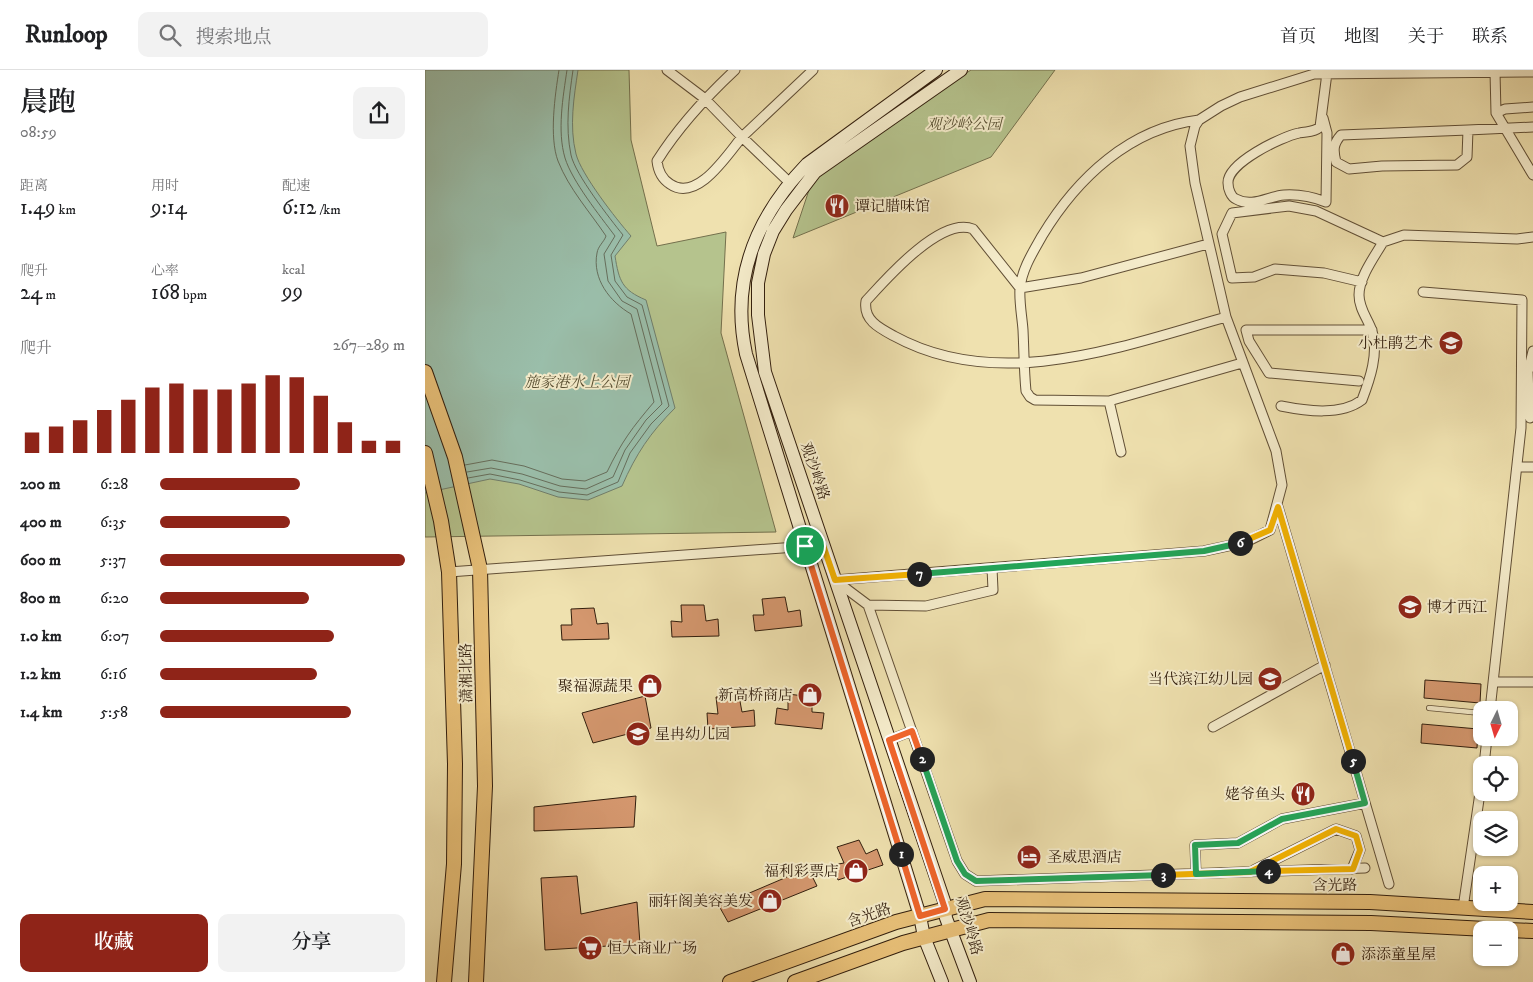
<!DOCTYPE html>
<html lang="zh">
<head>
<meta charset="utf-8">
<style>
  :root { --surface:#fff; --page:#f2f2f2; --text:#202124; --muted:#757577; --line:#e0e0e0; --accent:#8f2418 }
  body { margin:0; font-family:"IM FELL DW Pica","Noto Serif SC",serif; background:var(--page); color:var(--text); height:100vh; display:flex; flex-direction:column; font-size:19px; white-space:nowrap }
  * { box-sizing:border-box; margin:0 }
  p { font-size:16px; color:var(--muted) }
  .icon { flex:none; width:28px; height:28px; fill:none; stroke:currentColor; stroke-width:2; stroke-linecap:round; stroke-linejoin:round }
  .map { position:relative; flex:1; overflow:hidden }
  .details { display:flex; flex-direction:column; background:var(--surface); width:425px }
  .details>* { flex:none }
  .needle { width:32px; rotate:185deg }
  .fabs { position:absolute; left:1048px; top:631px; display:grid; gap:10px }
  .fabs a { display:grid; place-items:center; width:45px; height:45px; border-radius:10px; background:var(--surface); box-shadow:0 1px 4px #0004; font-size:25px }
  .pin { position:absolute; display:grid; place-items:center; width:42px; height:42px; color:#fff; margin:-21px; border:2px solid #fff; border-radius:50%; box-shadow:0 1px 5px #0007 }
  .km { position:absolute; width:25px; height:25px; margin:-12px; border-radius:50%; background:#222; color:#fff; font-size:14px; line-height:25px; text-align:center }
  .round { display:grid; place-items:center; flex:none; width:52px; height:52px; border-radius:10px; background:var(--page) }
  .headline { display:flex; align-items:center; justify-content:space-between; height:85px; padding:0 20px }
  h1 { font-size:28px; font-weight:600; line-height:38px }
  .stats { display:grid; grid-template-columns:repeat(3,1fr); gap:8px; height:85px; padding:5px 20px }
  .stats div { display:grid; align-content:center }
  .stats b { font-size:21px; font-weight:600 }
  .stats small { font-size:14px; font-weight:400 }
  .stats p { font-size:14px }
  .chart { height:140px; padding:10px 20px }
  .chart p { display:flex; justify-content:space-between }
  .chart svg { width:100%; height:90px; margin-top:5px; stroke:var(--accent); stroke-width:6 }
  .primary-button { display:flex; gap:10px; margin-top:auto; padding:10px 20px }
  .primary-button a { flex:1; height:58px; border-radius:10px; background:var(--accent); color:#fff; font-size:20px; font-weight:600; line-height:58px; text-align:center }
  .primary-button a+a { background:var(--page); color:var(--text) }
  ul { padding:0 20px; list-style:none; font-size:16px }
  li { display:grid; grid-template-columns:80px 60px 1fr; align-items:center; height:38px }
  li i { height:12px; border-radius:6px; background:var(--accent) }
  header { display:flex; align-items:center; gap:30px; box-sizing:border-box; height:70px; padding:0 25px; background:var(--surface); border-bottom:1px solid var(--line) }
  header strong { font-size:24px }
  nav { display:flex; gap:28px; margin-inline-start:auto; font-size:18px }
  .search { width:350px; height:45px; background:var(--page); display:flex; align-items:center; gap:12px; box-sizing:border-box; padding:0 18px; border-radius:10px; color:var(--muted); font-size:19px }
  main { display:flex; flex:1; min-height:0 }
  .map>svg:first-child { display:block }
</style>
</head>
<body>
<header>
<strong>Runloop</strong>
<div class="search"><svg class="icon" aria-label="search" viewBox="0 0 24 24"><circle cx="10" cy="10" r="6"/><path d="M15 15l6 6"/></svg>搜索地点</div>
<nav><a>首页</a><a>地图</a><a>关于</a><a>联系</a></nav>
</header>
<main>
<section class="details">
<div class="headline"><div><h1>晨跑</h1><p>08:59</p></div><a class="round"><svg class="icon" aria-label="share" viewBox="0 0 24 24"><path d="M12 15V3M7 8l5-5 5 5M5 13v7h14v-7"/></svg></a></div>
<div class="stats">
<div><p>距离</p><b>1.49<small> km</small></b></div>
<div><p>用时</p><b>9:14</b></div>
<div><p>配速</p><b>6:12<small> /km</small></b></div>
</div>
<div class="stats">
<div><p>爬升</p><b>24<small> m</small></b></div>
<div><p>心率</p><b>168<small> bpm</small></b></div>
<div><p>kcal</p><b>99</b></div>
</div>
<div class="chart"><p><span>爬升</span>267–289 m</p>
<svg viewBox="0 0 160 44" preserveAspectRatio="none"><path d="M5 44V34M15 44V31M25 44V28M35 44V23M45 44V18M55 44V12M65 44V10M75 44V13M85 44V13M95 44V10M105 44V6M115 44V7M125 44V16M135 44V29M145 44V38M155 44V38"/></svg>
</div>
<ul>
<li><b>200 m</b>6:28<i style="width:57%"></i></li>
<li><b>400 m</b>6:35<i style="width:53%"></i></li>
<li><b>600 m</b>5:37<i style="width:100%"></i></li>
<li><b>800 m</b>6:20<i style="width:61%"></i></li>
<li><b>1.0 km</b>6:07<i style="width:71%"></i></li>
<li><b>1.2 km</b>6:16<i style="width:64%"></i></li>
<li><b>1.4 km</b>5:58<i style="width:78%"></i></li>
</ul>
<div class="primary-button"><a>收藏</a><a>分享</a></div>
</section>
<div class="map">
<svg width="1108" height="912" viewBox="0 0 1108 912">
  <rect width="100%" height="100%" fill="#efe1af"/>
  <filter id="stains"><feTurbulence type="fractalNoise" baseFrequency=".004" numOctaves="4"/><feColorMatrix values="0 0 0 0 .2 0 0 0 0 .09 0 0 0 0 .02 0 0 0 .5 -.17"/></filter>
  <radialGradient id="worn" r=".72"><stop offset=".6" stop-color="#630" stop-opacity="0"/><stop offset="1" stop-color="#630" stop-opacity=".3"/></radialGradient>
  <!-- green -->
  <path fill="#b5c38d" stroke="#74704d" d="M0,0H204L206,70L232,176L301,162L296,263L351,462L0,467Z
    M546,0H630L566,87L368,168L390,102Z"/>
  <!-- water -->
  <path fill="#9abeaa" stroke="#707e6b" d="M0,0H153C149,27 144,56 151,84C156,104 191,149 206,166L190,186C194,211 197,220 221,230L250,338C225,363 211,384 197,416L163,430L133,427L94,414L65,409L0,423Z"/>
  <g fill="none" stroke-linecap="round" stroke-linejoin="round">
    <!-- shore -->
    <path stroke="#666e5c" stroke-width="1" d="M40,395L67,390L99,396L137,409L160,411L182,402C197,371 207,358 229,332L206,244C185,232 167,209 172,183C173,176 179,172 181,166C165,142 144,119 133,91C124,67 130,25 134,0
      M42,402L66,398L97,404L135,416L161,419L188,407L200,380L221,350L237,334L212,239L197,231L183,211L179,184L190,166C175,146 147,111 140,88C132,61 138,27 142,0
      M43,408L65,404L95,410L134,422L162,425L193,412L205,383L226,354L244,336L217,235L202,227L190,211L186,185L198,165C185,149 150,104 146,85C140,56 144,28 148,0"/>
  </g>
  <!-- building -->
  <path fill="#d4976e" stroke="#321e0d" d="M360,527L363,542L375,540L377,556L330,561L328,545H339L337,529Z
    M256,535H279L281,551L293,549L294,566L247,567L246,551L257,552Z
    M169,538L172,554L183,553L184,569L137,570L136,555H147L146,539Z
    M1000,610L1056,614L1055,633L999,628Z
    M363,624L387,627V642L399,643L397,659L350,654L352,638L363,640Z
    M220,626L226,658L168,673L157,643Z
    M314,626L317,642L329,640L330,656L283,659L282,643L293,644L291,627Z
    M997,654L1053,659L1052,678L996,673Z
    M211,726L209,757L109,761V737Z
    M434,770L441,784L452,779L458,795L413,810L408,795L419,793L412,777Z
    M383,798L392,816L303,852L294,836Z
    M152,806L156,844L212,832L215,874L120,880L116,808Z"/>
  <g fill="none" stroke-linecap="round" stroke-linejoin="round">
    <defs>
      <path id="service" d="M1004,638L1056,643"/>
      <path id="minor" d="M242,0L279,28L317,67C302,85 272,133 245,114C237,109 233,100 232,91C254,56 280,28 310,0
        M1070,2L1071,43L1108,105
        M1071,43L1080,39L1108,37
        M898,48L902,63L901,132C888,127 874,124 859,125C844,126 827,138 811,129C806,127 803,119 803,113C802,93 856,67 874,63C882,61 888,63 895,57L902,3
        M774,50C705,58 652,108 617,166C608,182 597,199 595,218C594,232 597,246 598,260C599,280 599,301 601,321L605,327L610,330L684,331L817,293
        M1043,60L1042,87L1032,95L957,96L924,99L911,92C908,80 908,74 916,65L1043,60L1108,57
        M364,112L317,67L388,0
        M783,174L656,208L595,218L548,159C516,146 461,209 441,231C438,250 454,258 469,266C573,323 696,277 801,247
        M937,212L899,203L850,199L829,207L807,208L797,164L807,143L864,136L891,141L958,172
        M998,222L1097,230L1096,358L1065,640
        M934,311L844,303L824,271L821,260H947
        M684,331L696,382
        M856,336C881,341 916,346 937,330C945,309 954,283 947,261C943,249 934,239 934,225C934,207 950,186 958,172L979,165L1092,169L1108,167
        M1105,348L1103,302L1108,281
        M1092,397H1108
        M853,437L964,814
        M24,502L398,475
        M410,510L779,481L821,472L845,460L857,415L851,381L801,247L770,113L765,76L770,56L774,50L796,36L815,27L889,4L1108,2
        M411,511L443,535L532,791L540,804L551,811L940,798
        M443,535L501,536L568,520L567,498
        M1068,612H1108
        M788,657L900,595
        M464,670L487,661
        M1059,695L1062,668
        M829,800L911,759L931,766L935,780L927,799
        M771,804L770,775L813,773L857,749L940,733
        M1038,838L1056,716"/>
      <path id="secondary" d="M511,0L382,94C331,147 305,209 321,284L495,846L499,867L517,912
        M536,0L390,102L361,140L348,161L339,184L333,213V245L340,302L519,831L521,848L545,912"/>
      <path id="primary" d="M0,302L30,387L55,499L60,716L51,912
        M0,383L16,451L24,502L30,694L29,794L19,912
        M1084,860L1108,861
        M305,912L471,852L560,829L945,832L1108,842
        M370,912L478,873L564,850L946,853L1080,860"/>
    </defs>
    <!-- service casing -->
    <use href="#service" stroke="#614f36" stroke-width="6"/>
    <!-- minor casing -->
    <use href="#minor" stroke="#614f36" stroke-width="11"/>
    <!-- secondary casing -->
    <use href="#secondary" stroke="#321e0d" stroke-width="14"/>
    <!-- primary casing -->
    <use href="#primary" stroke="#321e0d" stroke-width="16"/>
    <!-- service -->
    <use href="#service" stroke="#f5eccb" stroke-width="4.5"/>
    <!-- minor -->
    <use href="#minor" stroke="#f5eccb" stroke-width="9"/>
    <!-- secondary -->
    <use href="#secondary" stroke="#f5eccb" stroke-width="12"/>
    <!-- primary -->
    <use href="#primary" stroke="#e8c078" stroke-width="14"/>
  </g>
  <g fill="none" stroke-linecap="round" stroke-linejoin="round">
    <defs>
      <path id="split-1" d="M380,476L476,784"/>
      <path id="split-2" d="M476,784L495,846L520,839L464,670L487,661L497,689"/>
      <path id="split-3" d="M497,689L532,791L540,804L551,811L738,805"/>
      <path id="split-4" d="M738,805L825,802L911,759L931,766L935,780L928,799L843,801"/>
      <path id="split-5" d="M843,801L771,804L770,775L813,773L857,749L940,733L928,691"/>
      <path id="split-6" d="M815,473L845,460L853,437L928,691"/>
      <path id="split-7" d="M494,504L779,481L815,473"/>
      <path id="split-8" d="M380,476L398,475L410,510L494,504"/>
    </defs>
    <!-- split-1 casing -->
    <use href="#split-1" stroke="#fff" stroke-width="10"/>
    <!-- split-2 casing -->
    <use href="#split-2" stroke="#fff" stroke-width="10"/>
    <!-- split-3 casing -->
    <use href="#split-3" stroke="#fff" stroke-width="10"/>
    <!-- split-4 casing -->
    <use href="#split-4" stroke="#fff" stroke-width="10"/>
    <!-- split-5 casing -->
    <use href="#split-5" stroke="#fff" stroke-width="10"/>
    <!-- split-6 casing -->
    <use href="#split-6" stroke="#fff" stroke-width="10"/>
    <!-- split-7 casing -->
    <use href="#split-7" stroke="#fff" stroke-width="10"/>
    <!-- split-8 casing -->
    <use href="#split-8" stroke="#fff" stroke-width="10"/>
    <!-- split-1 -->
    <use href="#split-1" stroke="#f0652b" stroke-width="6"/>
    <!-- split-2 -->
    <use href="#split-2" stroke="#f0652b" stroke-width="6"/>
    <!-- split-3 -->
    <use href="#split-3" stroke="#22a559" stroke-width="6"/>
    <!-- split-4 -->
    <use href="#split-4" stroke="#f5b400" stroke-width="6"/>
    <!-- split-5 -->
    <use href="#split-5" stroke="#22a559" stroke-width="6"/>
    <!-- split-6 -->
    <use href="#split-6" stroke="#f5b400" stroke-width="6"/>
    <!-- split-7 -->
    <use href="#split-7" stroke="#22a559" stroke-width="6"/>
    <!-- split-8 -->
    <use href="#split-8" stroke="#f5b400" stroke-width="6"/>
  </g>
  <!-- icons -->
  <defs>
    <symbol id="restaurant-disc" viewBox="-11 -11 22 22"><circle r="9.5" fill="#8f2418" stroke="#f5eccb"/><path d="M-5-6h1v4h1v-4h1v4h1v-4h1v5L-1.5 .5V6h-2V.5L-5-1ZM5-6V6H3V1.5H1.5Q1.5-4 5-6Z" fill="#fff"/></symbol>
    <symbol id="school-disc" viewBox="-11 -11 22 22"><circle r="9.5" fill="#8f2418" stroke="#f5eccb"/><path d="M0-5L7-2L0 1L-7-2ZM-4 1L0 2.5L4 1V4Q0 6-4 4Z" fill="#fff"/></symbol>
    <symbol id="shop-disc" viewBox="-11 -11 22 22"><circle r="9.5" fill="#8f2418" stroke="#f5eccb"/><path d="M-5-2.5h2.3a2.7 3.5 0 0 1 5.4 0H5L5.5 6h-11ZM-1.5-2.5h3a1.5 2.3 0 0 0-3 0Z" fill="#fff"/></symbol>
    <symbol id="hotel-disc" viewBox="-11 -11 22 22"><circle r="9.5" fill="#8f2418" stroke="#f5eccb"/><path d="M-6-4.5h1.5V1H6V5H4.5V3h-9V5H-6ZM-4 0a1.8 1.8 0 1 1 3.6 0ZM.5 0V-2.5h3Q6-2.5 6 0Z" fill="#fff"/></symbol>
    <symbol id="supermarket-disc" viewBox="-11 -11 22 22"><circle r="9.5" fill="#8f2418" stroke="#f5eccb"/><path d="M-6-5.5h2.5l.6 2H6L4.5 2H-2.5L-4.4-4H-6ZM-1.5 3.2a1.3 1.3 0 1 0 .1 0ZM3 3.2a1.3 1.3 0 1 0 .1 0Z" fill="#fff"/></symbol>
  </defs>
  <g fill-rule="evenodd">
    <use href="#restaurant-disc" x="398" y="122" width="28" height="28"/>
    <use href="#school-disc" x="1012" y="259" width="28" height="28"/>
    <use href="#school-disc" x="971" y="523" width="28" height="28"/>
    <use href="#school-disc" x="831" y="595" width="28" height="28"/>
    <use href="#shop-disc" x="211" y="602" width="28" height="28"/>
    <use href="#shop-disc" x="371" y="611" width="28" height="28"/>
    <use href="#school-disc" x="199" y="650" width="28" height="28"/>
    <use href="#restaurant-disc" x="864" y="710" width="28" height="28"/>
    <use href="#hotel-disc" x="590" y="773" width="28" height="28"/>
    <use href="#shop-disc" x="417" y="787" width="28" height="28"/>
    <use href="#shop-disc" x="331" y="817" width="28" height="28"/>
    <use href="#supermarket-disc" x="151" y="864" width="28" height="28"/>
    <use href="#shop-disc" x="904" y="870" width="28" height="28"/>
  </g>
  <g text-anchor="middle" stroke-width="4" stroke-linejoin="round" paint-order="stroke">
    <!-- park labels -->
    <g font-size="15" font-style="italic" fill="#595033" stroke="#f5eccb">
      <text x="539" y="59">观沙岭公园</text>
      <text x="152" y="317">施家港水上公园</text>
    </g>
    <!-- poi labels -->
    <g font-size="15" fill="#321e0d" stroke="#f5eccb" text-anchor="end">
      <text x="430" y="141" text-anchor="start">谭记腊味馆</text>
      <text x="1008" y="278">小杜鹃艺术</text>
      <text x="1002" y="542" text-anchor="start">博才西江</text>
      <text x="828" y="614">当代滨江幼儿园</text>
      <text x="208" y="621">聚福源蔬果</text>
      <text x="368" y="630">新高桥商店</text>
      <text x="230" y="669" text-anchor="start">星冉幼儿园</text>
      <text x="860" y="729">姥爷鱼头</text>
      <text x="622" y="792" text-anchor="start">圣威思酒店</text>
      <text x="414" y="806">福利彩票店</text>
      <text x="328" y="836">丽轩阁美容美发</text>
      <text x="182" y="883" text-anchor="start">恒大商业广场</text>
      <text x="936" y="889" text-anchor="start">添添童星屋</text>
    </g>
    <!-- street labels -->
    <g font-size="15" fill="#321e0d" stroke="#f5eccb">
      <text transform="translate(390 401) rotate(71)" y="5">观沙岭路</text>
      <text transform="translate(41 603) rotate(-91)" y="5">潇湘北路</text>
      <text x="910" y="820">含光路</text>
      <text transform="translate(444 845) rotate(-19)" y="5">含光路</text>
      <text transform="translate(544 856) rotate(73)" y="5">观沙岭路</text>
    </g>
  </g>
  <rect width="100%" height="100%" filter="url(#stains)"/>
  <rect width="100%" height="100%" fill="url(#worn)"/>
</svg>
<div class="fabs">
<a><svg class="needle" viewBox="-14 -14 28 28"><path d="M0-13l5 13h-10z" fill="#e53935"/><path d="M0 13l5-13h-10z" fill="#757577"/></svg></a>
<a><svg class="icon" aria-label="locate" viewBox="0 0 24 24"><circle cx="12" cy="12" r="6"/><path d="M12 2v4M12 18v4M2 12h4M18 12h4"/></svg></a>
<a><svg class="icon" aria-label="layers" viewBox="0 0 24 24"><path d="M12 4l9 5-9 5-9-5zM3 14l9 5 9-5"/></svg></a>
<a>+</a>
<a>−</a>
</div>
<div class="pin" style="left:380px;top:476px;background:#1e9e55"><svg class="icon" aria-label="arrive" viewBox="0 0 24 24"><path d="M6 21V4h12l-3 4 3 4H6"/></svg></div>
<b class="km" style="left:476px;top:784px">1</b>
<b class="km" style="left:497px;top:689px">2</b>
<b class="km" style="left:738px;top:805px">3</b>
<b class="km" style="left:843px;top:801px">4</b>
<b class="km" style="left:928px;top:691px">5</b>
<b class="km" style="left:815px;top:473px">6</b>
<b class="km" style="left:494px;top:504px">7</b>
</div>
</main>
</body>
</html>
